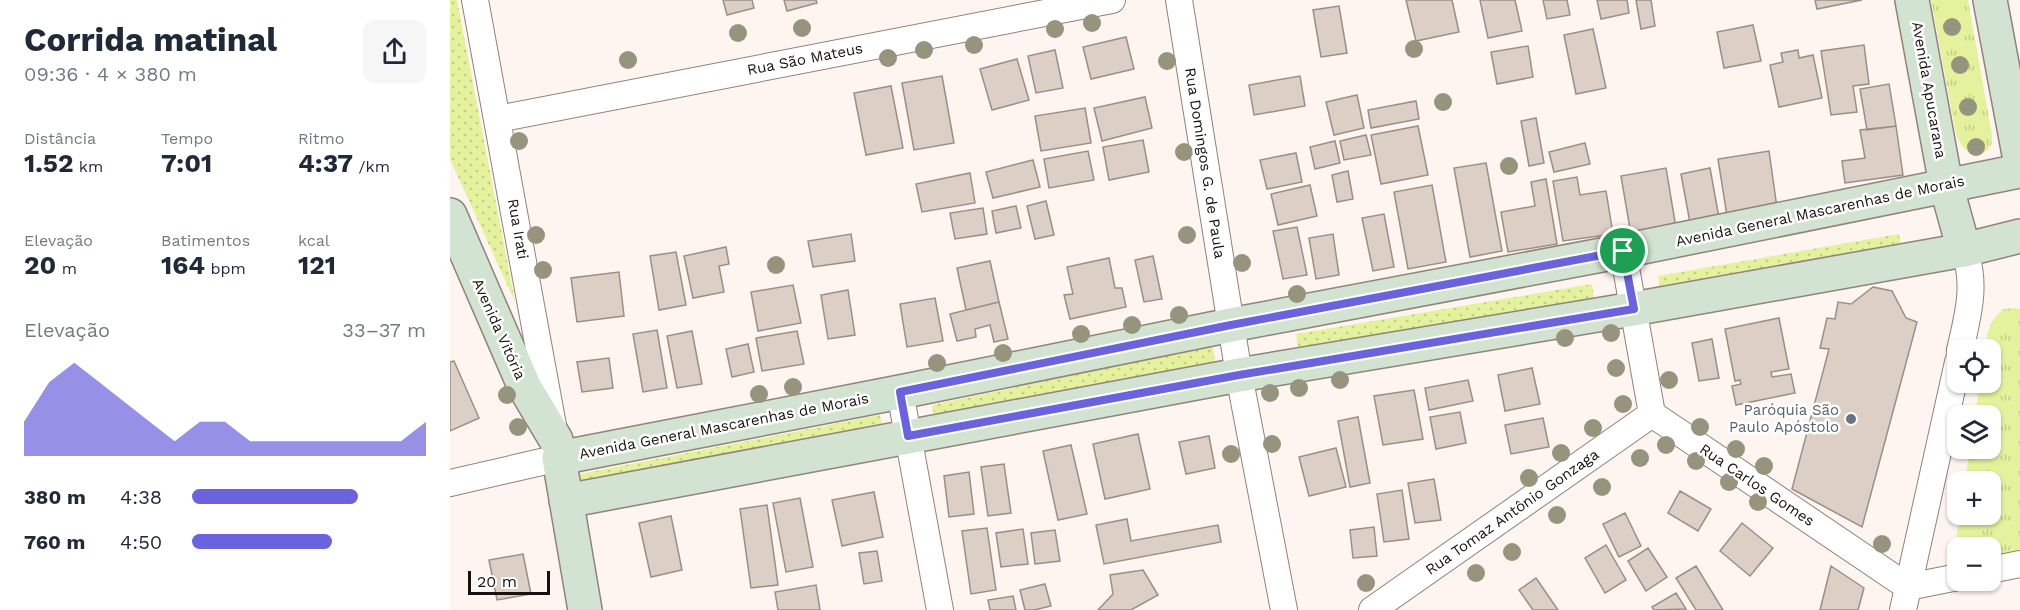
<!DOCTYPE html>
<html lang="pt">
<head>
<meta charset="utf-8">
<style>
  :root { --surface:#fff; --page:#f6f6f7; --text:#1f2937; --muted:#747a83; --accent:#6b63dd }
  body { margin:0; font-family:"Work Sans",sans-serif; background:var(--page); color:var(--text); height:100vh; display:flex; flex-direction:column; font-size:22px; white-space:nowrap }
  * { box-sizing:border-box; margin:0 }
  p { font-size:20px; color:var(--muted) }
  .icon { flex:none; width:33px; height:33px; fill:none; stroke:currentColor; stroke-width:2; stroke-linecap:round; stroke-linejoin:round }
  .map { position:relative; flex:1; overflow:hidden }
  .details { display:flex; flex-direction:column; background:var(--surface); width:450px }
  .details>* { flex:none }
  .buttons { position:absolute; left:1497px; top:339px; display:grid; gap:12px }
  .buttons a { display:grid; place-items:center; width:54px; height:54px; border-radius:12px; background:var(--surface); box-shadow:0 2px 4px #0004; font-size:30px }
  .scale { position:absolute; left:18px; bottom:15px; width:82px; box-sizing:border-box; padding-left:6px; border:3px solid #17120f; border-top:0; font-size:16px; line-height:21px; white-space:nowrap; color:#17120f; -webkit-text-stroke:4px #fff; paint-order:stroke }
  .pin { position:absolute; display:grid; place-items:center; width:51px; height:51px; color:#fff; margin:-26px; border:3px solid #fff; border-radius:50%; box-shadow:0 2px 6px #0007 }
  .round { display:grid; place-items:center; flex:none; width:63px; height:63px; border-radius:12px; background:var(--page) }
  .overview { display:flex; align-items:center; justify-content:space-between; height:102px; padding:0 24px }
  h1 { font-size:33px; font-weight:700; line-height:45px }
  .stats { display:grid; grid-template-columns:repeat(3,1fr); gap:9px; height:102px; padding:6px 24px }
  .stats div { display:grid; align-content:center }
  .stats b { font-size:26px; font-weight:700 }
  .stats small { font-size:16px; font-weight:400 }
  .stats p { font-size:16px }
  .chart { height:168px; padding:12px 24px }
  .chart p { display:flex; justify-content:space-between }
  .chart svg { width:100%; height:108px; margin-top:6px; fill:var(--accent); opacity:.7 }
  ul { padding:0 24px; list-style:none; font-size:20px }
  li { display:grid; grid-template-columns:96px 72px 1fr; align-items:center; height:45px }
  li i { height:15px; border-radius:8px; background:var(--accent) }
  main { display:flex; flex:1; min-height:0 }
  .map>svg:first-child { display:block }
</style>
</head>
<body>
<main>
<section class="details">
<div class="overview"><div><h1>Corrida matinal</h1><p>09:36 · 4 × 380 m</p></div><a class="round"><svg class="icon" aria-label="share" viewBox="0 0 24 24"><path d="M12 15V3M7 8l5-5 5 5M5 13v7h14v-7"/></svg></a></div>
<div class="stats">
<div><p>Distância</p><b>1.52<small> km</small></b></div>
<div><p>Tempo</p><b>7:01</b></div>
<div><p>Ritmo</p><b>4:37<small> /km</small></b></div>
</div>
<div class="stats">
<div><p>Elevação</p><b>20<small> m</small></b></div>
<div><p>Batimentos</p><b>164<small> bpm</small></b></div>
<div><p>kcal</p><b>121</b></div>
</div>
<div class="chart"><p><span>Elevação</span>33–37 m</p>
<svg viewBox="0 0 160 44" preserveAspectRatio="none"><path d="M0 44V30L10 14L20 6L30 14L40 22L50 30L60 38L70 30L80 30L90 38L100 38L110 38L120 38L130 38L140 38L150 38L160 30V44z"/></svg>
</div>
<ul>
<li><b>380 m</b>4:38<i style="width:71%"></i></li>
<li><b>760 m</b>4:50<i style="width:60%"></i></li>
</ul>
</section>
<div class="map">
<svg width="1570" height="610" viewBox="0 0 1570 610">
  <defs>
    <pattern id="grass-dots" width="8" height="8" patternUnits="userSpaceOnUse" patternTransform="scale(1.5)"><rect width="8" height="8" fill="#e4f19d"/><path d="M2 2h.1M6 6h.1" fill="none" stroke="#c3ce86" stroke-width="1.8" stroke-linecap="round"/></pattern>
    <pattern id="park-tufts" width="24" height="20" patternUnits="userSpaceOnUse" patternTransform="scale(1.5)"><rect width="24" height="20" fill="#e4f19d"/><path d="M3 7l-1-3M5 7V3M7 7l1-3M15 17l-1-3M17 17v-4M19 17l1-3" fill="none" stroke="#c3ce86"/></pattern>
  </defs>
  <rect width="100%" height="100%" fill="#fef4f0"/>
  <!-- grass -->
  <path fill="url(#grass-dots)" d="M0,0H7L65,302L0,159Z
    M1449,234L1452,251L1211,293L1208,276Z
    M1142,284L1145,306L849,355L846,334Z
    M763,346L766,368L485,422L482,405Z
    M430,415L434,433L133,490L130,474Z"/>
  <!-- park -->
  <path fill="url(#park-tufts)" d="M1481,0H1518L1542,135C1542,138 1542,142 1541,145C1536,157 1520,156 1513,147C1510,143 1508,138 1506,134Z
    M1565,308L1570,309V554L1541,559L1540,548H1508L1507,550L1505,544L1510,515L1540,514V482L1515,481L1520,449L1540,448V416L1525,415L1530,383L1540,382V350L1535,349C1537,332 1540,321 1553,309Z"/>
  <!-- building -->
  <path fill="#dccfc5" stroke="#9b8f85" stroke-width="1.5" d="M273,0H302L304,8L277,15Z
    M334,0H366L367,3L337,11Z
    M956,0H1002L1009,32L966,41Z
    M1030,0H1065L1072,31L1038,38Z
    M1093,0H1117L1120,15L1097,19Z
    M1147,0H1177L1179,13L1151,19Z
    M1186,0H1201L1205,26L1191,29Z
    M1365,0H1412L1367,9Z
    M889,6L897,53L871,57L863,10Z
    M1303,25L1311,61L1274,68L1267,32Z
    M1143,29L1156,88L1126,94L1114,35Z
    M676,37L684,69L641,79L633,47Z
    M1414,45L1419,84L1403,86L1407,112L1381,115L1371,51Z
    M1078,46L1083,77L1047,84L1041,52Z
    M605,50L613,88L586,93L578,56Z
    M1348,50L1349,58L1363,55L1372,98L1329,107L1320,65L1333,62L1331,53Z
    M567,59L579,100L542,110L530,69Z
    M492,76L504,143L464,150L452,83Z
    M850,76L855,106L804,115L799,85Z
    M1439,84L1446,126L1417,130L1410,89Z
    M441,86L453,148L416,155L404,93Z
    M907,95L914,128L884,135L876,102Z
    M695,97L702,128L652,141L644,108Z
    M966,101L969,119L921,128L918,110Z
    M635,108L641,143L591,151L585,116Z
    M1086,118L1094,163L1079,166L1071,121Z
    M968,126L978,175L931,184L921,135Z
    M1446,126L1453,175L1395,183L1392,161L1415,158L1410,130Z
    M916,135L921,155L894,160L890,141Z
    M693,140L699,172L659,180L653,147Z
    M885,141L890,163L865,169L860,147Z
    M1135,143L1140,164L1104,172L1099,152Z
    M638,151L644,180L599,188L594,159Z
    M1319,151L1327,208L1277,216L1268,159Z
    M846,153L852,182L817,189L810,160Z
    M583,160L590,187L543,198L536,172Z
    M1036,163L1052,251L1020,257L1004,168Z
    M1216,168L1226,228L1181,235L1171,176Z
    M1260,168L1269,218L1240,223L1231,174Z
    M898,171L903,199L887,202L882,175Z
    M520,173L525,203L472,212L466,184Z
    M1127,177L1130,195L1156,191L1163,234L1113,241L1103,181Z
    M1096,179L1107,244L1058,252L1051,212L1085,206L1081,182Z
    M860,185L867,216L828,225L821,194Z
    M982,185L996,262L958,269L944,192Z
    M596,201L604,235L585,239L577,206Z
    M566,206L571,228L546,233L542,211Z
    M533,208L537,234L505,239L500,213Z
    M934,214L944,267L923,271L912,218Z
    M847,227L857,275L833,279L823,231Z
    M401,234L405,261L363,267L358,241Z
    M883,234L889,275L866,279L859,238Z
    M276,247L279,264L269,266L274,292L243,298L234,256Z
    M226,252L236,305L209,310L200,256Z
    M703,256L712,299L694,302L685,260Z
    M659,258L665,288H672L676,307L620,319L614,295L623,294L617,267Z
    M540,261L549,302L516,310L507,268Z
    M169,272L174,316L127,322L121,278Z
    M343,285L351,323L308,331L301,292Z
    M1423,287L1442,291L1456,318L1467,322L1412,527L1342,489L1379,349L1370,348L1377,318L1385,319L1388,302L1401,304Z
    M398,290L405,335L378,339L371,295Z
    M485,298L493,341L457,347L450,304Z
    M549,302L558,339L544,342L540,325L525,329L526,337L507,341L500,314Z
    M1329,318L1339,369L1321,372L1322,377L1341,374L1345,393L1286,405L1282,386L1291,384L1290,380L1285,381L1275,329Z
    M207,330L217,388L193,392L183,334Z
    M242,331L252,384L227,388L217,336Z
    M347,331L354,364L312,371L306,338Z
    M1262,339L1269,378L1249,381L1242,343Z
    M298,344L304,372L282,377L276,349Z
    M159,358L163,388L132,392L127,362Z
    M4,361L29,418L0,431V362Z
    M1082,368L1090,404L1055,411L1048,375Z
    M1018,380L1023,401L979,410L975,388Z
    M964,390L973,439L933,445L924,396Z
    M1010,412L1016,443L986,449L980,417Z
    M908,417L920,483L900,487L888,421Z
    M1093,418L1099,447L1061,454L1055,425Z
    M688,434L700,489L655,499L643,444Z
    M759,436L765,468L736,474L729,442Z
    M621,445L637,514L608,520L593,451Z
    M886,448L896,487L859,496L849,457Z
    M554,464L561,513L538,516L531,467Z
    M519,472L524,514L499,517L494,476Z
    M984,479L991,520L965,523L958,483Z
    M952,490L959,539L934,542L927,494Z
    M1230,491L1261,509L1248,531L1218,513Z
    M424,492L433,537L392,546L382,500Z
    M350,498L363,567L336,572L323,503Z
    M317,505L328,585L301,588L290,509Z
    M1175,513L1191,546L1169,557L1153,524Z
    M221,516L232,570L201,577L189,523Z
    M677,519L681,541L768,525L771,542L654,564L646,525Z
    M1292,523L1323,548L1300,576L1270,551Z
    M924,527L927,556L903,558L900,530Z
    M537,528L546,590L521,594L512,531Z
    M573,529L578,564L551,567L546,533Z
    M605,530L610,561L585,564L581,533Z
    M1156,545L1176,580L1155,593L1135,558Z
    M1198,548L1217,577L1196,591L1178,561Z
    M427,551L432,581L414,584L409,553Z
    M73,554L81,594L47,600L39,560Z
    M1246,566L1273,610H1246L1226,578Z
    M1381,566L1414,588L1408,610H1370Z
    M693,570L708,595L681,610H648L663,594L660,575Z
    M1086,578L1108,610H1083L1069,590Z
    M595,584L601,606L584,610H575L570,590Z
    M366,585L370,610H328L325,592Z
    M1226,593L1236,609L1204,610L1202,607Z
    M563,596L566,610H540L538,600Z"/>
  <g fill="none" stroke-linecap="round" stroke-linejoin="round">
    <defs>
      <path id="street" d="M729,0L789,375L834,610
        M48,119L662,0
        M1173,251L1202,414L1458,587L1508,577
        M1510,350C1518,316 1527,283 1514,250
        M450,392L490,610
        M0,483L109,458L25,0
        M1540,570L1570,564
        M922,610L1202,414
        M1453,610L1508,362"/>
      <path id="secondary" d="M1462,0L1496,185L1514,250
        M1540,0L1570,160
        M0,215L75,388L106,440
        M116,501L789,375L1183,309L1514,250L1570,236
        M135,610L109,458L450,392L781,325L1173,251L1570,171"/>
    </defs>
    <!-- street casing -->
    <use href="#street" stroke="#91827b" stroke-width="28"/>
    <!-- secondary casing -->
    <use href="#secondary" stroke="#91827b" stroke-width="36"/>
    <!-- street -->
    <use href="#street" stroke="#fff" stroke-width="26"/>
    <!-- secondary -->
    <use href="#secondary" stroke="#d3e3d1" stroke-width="33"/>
  </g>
  <!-- trees -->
  <g fill="#96947c">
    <circle cx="642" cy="23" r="9"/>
    <circle cx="1502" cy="27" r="9"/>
    <circle cx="352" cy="28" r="9"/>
    <circle cx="605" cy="29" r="9"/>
    <circle cx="288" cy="33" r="9"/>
    <circle cx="524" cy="45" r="9"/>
    <circle cx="964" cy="49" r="9"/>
    <circle cx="474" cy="50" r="9"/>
    <circle cx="438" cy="58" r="9"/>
    <circle cx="178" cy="60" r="9"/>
    <circle cx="717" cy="61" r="9"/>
    <circle cx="1510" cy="65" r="9"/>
    <circle cx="993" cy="102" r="9"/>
    <circle cx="1518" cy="107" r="9"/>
    <circle cx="69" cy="141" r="9"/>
    <circle cx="1526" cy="147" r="9"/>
    <circle cx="734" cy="152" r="9"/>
    <circle cx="1059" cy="166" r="9"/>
    <circle cx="86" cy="235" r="9"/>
    <circle cx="737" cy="235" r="9"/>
    <circle cx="792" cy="263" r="9"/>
    <circle cx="326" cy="265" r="9"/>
    <circle cx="93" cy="270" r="9"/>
    <circle cx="847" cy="294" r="9"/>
    <circle cx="729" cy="315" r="9"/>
    <circle cx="682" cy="325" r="9"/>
    <circle cx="1161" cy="333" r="9"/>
    <circle cx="631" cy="334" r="9"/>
    <circle cx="1115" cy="338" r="9"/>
    <circle cx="553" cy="353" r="9"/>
    <circle cx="487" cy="363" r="9"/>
    <circle cx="1166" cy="368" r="9"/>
    <circle cx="890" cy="380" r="9"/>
    <circle cx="1219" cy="380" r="9"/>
    <circle cx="343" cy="387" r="9"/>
    <circle cx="849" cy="388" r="9"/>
    <circle cx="820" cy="393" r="9"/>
    <circle cx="309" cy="394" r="9"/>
    <circle cx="57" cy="395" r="9"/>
    <circle cx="1173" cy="404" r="9"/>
    <circle cx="68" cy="427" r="9"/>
    <circle cx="1250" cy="427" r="9"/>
    <circle cx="1143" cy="428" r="9"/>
    <circle cx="822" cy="444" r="9"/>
    <circle cx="1216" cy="445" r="9"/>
    <circle cx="1286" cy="449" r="9"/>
    <circle cx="1111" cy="453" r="9"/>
    <circle cx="781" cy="454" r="9"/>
    <circle cx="1190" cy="458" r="9"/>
    <circle cx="1246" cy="461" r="9"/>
    <circle cx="1314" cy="466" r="9"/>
    <circle cx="1079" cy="478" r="9"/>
    <circle cx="1279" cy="482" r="9"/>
    <circle cx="1152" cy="487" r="9"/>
    <circle cx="1308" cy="502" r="9"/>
    <circle cx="1107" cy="515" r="9"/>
    <circle cx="1432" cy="544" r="9"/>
    <circle cx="1062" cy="552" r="9"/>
    <circle cx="1026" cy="573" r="9"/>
    <circle cx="916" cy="583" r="9"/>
  </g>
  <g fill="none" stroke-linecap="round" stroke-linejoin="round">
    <defs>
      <path id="route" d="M1173,251L1184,309L789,375L458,436L450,392L781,325Z"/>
    </defs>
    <!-- route casing -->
    <use href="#route" stroke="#fff" stroke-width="12"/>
    <!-- route -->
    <use href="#route" stroke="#6b63dd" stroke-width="8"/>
  </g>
  <!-- markers -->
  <circle fill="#6b7280" stroke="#fff" stroke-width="2" cx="1401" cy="419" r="6"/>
  <g text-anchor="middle" stroke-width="5" stroke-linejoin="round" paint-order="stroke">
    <!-- street labels -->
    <g font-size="15" fill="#17120f" stroke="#fff">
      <text transform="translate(355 59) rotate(-11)" y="5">Rua São Mateus</text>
      <text transform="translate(1479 90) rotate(80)" y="5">Avenida Apucarana</text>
      <text transform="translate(755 163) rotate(81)" y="5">Rua Domingos G. de Paula</text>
      <text transform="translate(1370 211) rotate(-12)" y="5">Avenida General Mascarenhas de Morais</text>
      <text transform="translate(68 229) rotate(80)" y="5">Rua Irati</text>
      <text transform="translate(49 329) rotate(66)" y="5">Avenida Vitória</text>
      <text transform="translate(274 426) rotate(-11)" y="5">Avenida General Mascarenhas de Morais</text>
      <text transform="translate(1307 485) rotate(34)" y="5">Rua Carlos Gomes</text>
      <text transform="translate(1062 512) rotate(-35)" y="5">Rua Tomaz Antônio Gonzaga</text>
    </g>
    <!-- worship labels -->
    <g font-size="15" fill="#5b616d" stroke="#fff" text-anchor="end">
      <text x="1389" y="415">Paróquia São<tspan x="1389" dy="17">Paulo Apóstolo</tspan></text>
    </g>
  </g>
</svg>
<div class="buttons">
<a><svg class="icon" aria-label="locate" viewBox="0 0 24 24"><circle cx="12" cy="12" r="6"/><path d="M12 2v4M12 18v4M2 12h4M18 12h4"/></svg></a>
<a><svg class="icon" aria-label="layers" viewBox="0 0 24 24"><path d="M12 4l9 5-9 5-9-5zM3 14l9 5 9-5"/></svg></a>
<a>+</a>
<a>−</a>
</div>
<div class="scale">20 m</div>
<div class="pin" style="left:1173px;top:251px;background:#1e9e55"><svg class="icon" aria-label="arrive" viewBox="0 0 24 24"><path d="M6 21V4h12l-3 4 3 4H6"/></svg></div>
</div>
</main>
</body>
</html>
